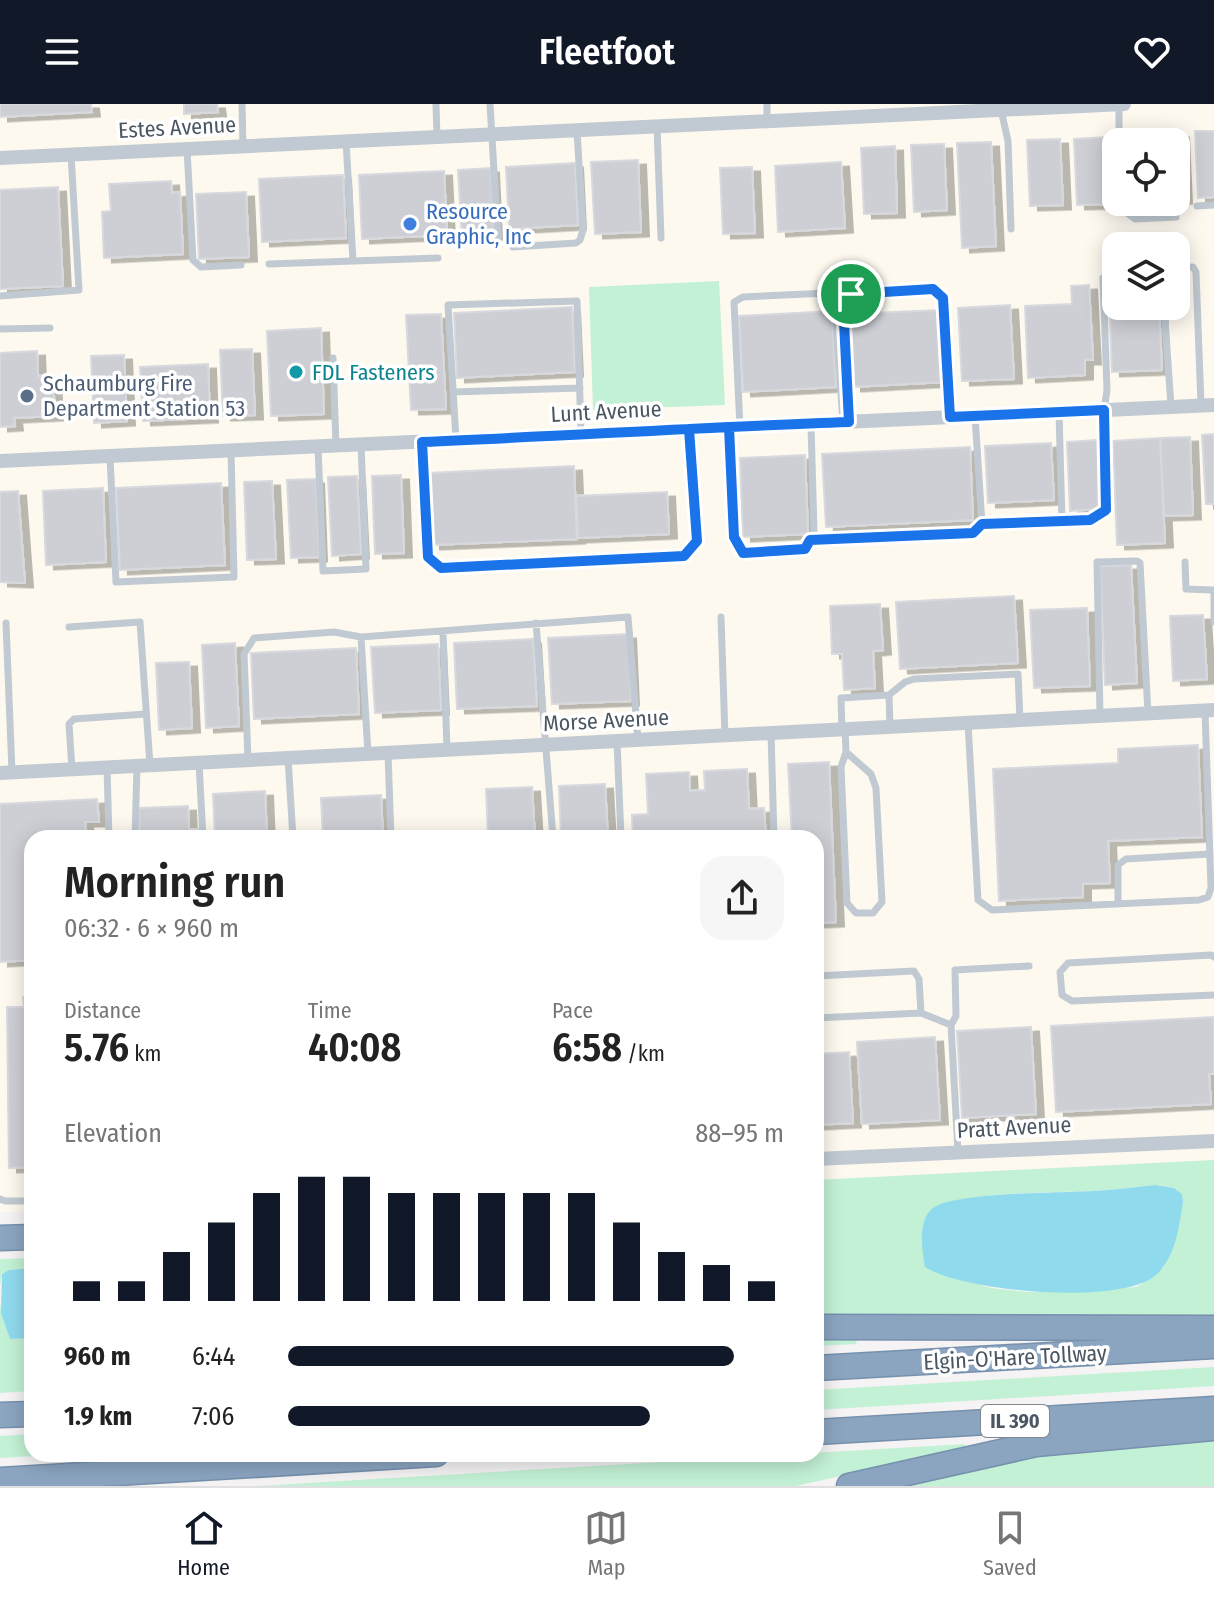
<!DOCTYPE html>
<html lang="en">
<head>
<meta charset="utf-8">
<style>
  :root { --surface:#fff; --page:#f6f6f6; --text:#222; --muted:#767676; --line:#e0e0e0; --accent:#111827 }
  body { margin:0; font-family:"Fira Sans Condensed",sans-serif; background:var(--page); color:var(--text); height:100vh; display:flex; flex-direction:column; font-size:30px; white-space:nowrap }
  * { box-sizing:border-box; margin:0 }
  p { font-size:26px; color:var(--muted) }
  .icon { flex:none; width:44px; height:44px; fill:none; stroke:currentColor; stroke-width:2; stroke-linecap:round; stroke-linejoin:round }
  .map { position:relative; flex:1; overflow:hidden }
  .drawer { position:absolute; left:24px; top:726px; width:800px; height:632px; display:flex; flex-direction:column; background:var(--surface); border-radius:24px; box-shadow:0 4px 20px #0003 }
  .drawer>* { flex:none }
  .controls { position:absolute; left:1102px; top:24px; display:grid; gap:16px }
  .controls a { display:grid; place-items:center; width:88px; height:88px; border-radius:16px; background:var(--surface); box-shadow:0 4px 20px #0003; font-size:40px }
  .pin { position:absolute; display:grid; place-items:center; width:68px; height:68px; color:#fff; margin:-34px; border:4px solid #fff; border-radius:50%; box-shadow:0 2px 8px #0007 }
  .round { display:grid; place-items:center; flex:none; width:84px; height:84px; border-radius:24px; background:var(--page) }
  .head { display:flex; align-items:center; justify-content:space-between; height:136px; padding:0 40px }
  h1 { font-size:44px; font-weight:600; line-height:60px }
  .stats { display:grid; grid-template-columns:repeat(3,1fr); gap:12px; height:136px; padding:8px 40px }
  .stats div { display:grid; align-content:center }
  .stats b { font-size:40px; font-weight:600 }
  .stats small { font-size:22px; font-weight:400 }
  .stats p { font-size:22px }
  .chart { height:224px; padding:16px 40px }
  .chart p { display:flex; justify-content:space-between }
  .chart svg { width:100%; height:144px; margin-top:8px; stroke:var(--accent); stroke-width:6 }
  ul { padding:0 40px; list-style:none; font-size:26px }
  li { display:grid; grid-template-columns:128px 96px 1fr; align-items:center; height:60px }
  li i { height:20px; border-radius:10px; background:var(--accent) }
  header { display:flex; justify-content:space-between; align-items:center; height:104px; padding:0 40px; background:var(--accent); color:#fff; font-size:36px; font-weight:600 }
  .dock { display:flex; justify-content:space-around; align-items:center; height:112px; border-top:2px solid var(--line); background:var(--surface); font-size:22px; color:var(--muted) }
  .dock a { display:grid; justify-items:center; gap:4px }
  .dock .on { color:var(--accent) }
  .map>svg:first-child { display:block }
</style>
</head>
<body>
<header><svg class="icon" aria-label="menu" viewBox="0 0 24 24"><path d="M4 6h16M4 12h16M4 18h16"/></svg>Fleetfoot<svg class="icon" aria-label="heart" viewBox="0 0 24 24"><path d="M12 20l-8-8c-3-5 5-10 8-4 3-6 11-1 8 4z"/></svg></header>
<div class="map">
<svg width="1214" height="1382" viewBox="0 0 1214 1382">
  <defs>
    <filter id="shadow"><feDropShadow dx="8" dy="4.5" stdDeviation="0" flood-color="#0004"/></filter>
  </defs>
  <rect width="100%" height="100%" fill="#f5f3f3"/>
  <!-- commercial -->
  <path fill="#fdf9ef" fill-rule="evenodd" d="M0,0H1214V1056L816,1076V734H32V1107L0,1108ZM1116,38H1176V98H1116ZM1116,142H1176V202H1116Z"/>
  <!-- green -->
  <path fill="#c3f1d5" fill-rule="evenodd" d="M719,177L725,301L593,306L589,183Z
    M1214,1056V1213L816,1212V1076ZM1155,1081L1174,1084L1182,1090L1183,1098L1172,1147L1164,1163L1137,1183L1028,1188L991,1184L934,1168C926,1150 915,1128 928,1110C945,1086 1062,1089 1092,1087C1113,1086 1134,1083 1155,1081Z
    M32,1154V1164L9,1166L2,1170L0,1181V1155Z
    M0,1200L10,1235L32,1234V1287L0,1289Z
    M816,1233L857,1236L856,1240L816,1242Z
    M1214,1263V1282L816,1306V1286Z
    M32,1330V1350H70L0,1354V1332Z
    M1214,1336V1382H898L1015,1356L1091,1346Z
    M965,1340L966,1344L796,1382H257Z"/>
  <!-- water -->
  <path fill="#90daee" d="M1155,1081L1174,1084L1182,1090L1183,1098C1179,1122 1176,1153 1156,1171C1121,1202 964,1188 925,1163C922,1145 917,1116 933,1104C954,1088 1062,1089 1093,1087C1113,1086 1134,1083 1155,1081Z
    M32,1164V1234L10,1235L1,1209L2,1170L9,1166Z"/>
  <!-- building -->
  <path fill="#cdcfd5" stroke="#d7d9de" stroke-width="2" filter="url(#shadow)" d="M0,0H91L92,8L0,13Z
    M184,0H217L218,8L184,10Z
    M1195,27H1214V93L1198,94Z
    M1181,29L1184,95L1176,96V38H1123L1122,32Z
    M1107,33L1110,100L1077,101L1074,35Z
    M1060,35L1063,101L1030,102L1027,36Z
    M991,38L996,142L962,144L957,39Z
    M944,40L947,106L914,108L911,41Z
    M895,42L897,109L864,110L861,44Z
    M638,56L641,128L595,130L591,58Z
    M841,58L845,124L778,128L775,62Z
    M575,59L578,121L509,125L506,63Z
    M752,63L755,129L723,130L720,64Z
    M491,64L494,131L462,133L458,66Z
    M444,67L447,131L362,135L359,71Z
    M343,71L346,134L262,138L259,75Z
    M171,77L172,89L180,88L183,150L104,154L102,108L111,107L109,80Z
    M58,83L63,182L0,185V86Z
    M246,88L249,153L199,155L196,90Z
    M1089,181L1093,256H1085V271L1028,274L1025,202L1072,200L1071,182Z
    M1109,191H1116V202H1159L1162,266L1112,268Z
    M1010,201L1014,275L962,277L958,204Z
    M572,203L575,268L457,274L454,209Z
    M941,206L945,278L853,283L849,210Z
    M832,207L836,283L743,288L739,212Z
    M441,210L446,305L411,306L406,211Z
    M321,224L324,310L271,312L267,227Z
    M252,245L255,311L223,312L220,246Z
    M37,247L38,272L53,271L55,312L14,314L15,322L0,323V249Z
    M124,251L127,317L94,319L91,252Z
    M208,260L210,314L143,317L140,263Z
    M1214,330V400H1206L1202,331Z
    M1190,333L1193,411L1164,412L1160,334Z
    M1160,334L1165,439L1117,441L1113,337Z
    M1097,336L1100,405L1070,407L1067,338Z
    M1051,339L1054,396L988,399L985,342Z
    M970,343L973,416L826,423L822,350Z
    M805,351L808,430L743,433L740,354Z
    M574,362L577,435L432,441L429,369Z
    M401,371L404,449L375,450L372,372Z
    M357,372L361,450L332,452L328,373Z
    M316,375L319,453L291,454L287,376Z
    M272,377L276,455L247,456L244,378Z
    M221,379L225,461L120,466L116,384Z
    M103,384L106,458L46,461L43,387Z
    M18,387L25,479L0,478V388Z
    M667,388L669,430L578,434L576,392Z
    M1131,461L1137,579L1105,581L1100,462Z
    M1014,492L1018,559L900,565L896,498Z
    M880,500L883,546L873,547L875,584L844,586L842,550H832L830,502Z
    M1087,504L1090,582L1034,584L1030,506Z
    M1203,511L1207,575L1173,577L1170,512Z
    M628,530L631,597L552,600L548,534Z
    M533,535L537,602L457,605L454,539Z
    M235,539L239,622L206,624L202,541Z
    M438,540L441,606L375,609L371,543Z
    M356,544L359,610L254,615L251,549Z
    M189,558L192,624L159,626L156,559Z
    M1198,641L1202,733L1108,737L1110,779L1083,780V793L999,797L993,665L1118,659V645Z
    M829,658L836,818L816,819V734H792L788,660Z
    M747,665L749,705L764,704L766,734H633L632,711L648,710L646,670L689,668L690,687L705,686L704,667Z
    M605,680L608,734H561L559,682Z
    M532,683L535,734H488L486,685Z
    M265,687L267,734H215L213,690Z
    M381,691L383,734H323L321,694Z
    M97,695L99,718H85L86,734H32V856L0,858V700Z
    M188,702L189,725H199V734H140L139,704Z
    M23,893H32V1063L9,1064L7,903H24Z
    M1214,913V970H1209L1211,1000L1056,1008L1051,922Z
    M1031,923L1036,1010L962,1014L957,927Z
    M935,933L940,1016L862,1020L857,938Z
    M849,948L853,1019L816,1021V950Z"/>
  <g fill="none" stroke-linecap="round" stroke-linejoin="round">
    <defs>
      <path id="highway" d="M0,1134L32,1133
        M816,1223L1214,1224
        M816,1264L1214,1242
        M0,1311L32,1310
        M816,1328L1214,1305
        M0,1376L436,1350
        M849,1382L1036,1340L1214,1324"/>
    </defs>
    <!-- highway casing -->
    <use href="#highway" stroke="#7690ad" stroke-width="27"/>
    <!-- lane -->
    <path stroke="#c1cad2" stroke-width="7" d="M242,0L243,42
      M436,0L437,33
      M490,0L498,134
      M767,0V17
      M1119,0V38
      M1001,6L1008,37L1011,125
      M657,22L661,134
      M346,37L353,157
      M187,45L193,156L201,163L241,161
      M1122,98L1124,107L1135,115L1176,113
      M1197,102L1214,101
      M513,143L576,139L580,136L583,126L577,27
      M269,160L438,154
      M1176,163H1193L1196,168L1201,301
      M0,192L79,186L71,51
      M1164,202L1171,302
      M0,225L50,224
      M333,254L336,342
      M453,288L580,284
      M1059,308L1062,417
      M849,317L843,198L851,190L933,185L943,194L950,313
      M729,323L734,433L743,449L805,445L814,428L811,320
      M740,323L734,198L743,193L829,189L834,193L843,318
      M456,336L448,201L577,197L581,330
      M422,338L428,453L441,464L684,452L697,437L689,325
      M318,342L323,467L366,465L361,340
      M110,353L116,478L234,473L231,347
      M982,420L1090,416L1106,406L1104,306L1107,286L1103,174L1116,173
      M810,436L973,429L982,420L975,312
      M1185,458L1186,485L1212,486
      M1214,486V518
      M721,513L725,632
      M6,519L12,668
      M536,519L553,734
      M69,523L140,518L150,661
      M443,527L447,646
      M889,591L905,578L914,575L1018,570L1020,616
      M1100,612L1097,458L1137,457L1140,459L1148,610
      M968,619L978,796L992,806L1199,796L1208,793L1211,784L1205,607
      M845,625L846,648L841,663L847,799L856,809H873L882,798L876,684L871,670L846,648
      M842,626L841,594L889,591L890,623
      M771,629L774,734
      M617,637L621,734
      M388,649L391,734
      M368,650L361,533L628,513L638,636
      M288,654L293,734
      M248,656L244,550L254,534L334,528L361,533
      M199,659L203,734
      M107,664L109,734
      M72,665L69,620L74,615L146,610
      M135,734L137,662
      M1118,800V761L1126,755L1210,750
      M1214,853L1211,851L1068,859L1060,868L1062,891L1072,897L1214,891
      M816,872L914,867L919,875L921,909L951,921L958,1048
      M816,914L921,909
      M951,921L956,912L955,866L1029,862
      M0,1095L5,1097H32"/>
    <!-- street -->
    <path stroke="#c1cad2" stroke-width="14" d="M0,54L1124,0
      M0,357L1214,301
      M0,669L1214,606
      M816,1055L1214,1037"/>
    <!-- highway -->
    <use href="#highway" stroke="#8ba5c1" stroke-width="24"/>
  </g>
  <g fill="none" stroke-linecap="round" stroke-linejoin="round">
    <defs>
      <path id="route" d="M851,190L843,198L849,318C707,323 565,332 422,338L428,453L441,464L684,452L697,437L689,325L729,323L734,433L743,449L805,445L810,436L973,429L982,420L1090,416L1106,406L1104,306L950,313L943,194L933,185L851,190"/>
    </defs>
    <!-- route casing -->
    <use href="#route" stroke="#fff" stroke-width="16"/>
    <!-- route -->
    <use href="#route" stroke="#1a73e8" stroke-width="10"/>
  </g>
  <!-- markers -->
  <circle fill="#3f7fe0" stroke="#fff" stroke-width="3" cx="410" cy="120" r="8"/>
  <circle fill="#0f9aa8" stroke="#fff" stroke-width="3" cx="296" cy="268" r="8"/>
  <circle fill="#5c6f8a" stroke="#fff" stroke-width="3" cx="27" cy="292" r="8"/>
  <g text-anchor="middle" stroke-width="7" stroke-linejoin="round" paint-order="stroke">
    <!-- shield labels -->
    <rect fill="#fff" stroke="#808990" stroke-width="2" x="981" y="1301" width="68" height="32" rx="6"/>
    <g font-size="20" font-weight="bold" fill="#4a5661">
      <text x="1015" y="1324">IL 390</text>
    </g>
    <!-- street labels -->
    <g font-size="22" fill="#4a5661" stroke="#fff">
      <text transform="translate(177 23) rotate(-3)" y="8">Estes Avenue</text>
      <text transform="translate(606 307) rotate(-3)" y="8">Lunt Avenue</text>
      <text transform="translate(606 616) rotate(-3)" y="8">Morse Avenue</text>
      <text transform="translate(1014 1023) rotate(-3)" y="8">Pratt Avenue</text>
      <text transform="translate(1015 1253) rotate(-3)" y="8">Elgin-O'Hare Tollway</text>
    </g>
    <!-- shop labels -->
    <g font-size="22" fill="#366cbe" stroke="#fff" text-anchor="start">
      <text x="426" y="115">Resource<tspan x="426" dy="25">Graphic, Inc</tspan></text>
    </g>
    <!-- culture labels -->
    <g font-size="22" fill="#0d838f" stroke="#fff" text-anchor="start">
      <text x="312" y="276">FDL Fasteners</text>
    </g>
    <!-- service labels -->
    <g font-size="22" fill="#4e5e75" stroke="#fff" text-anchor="start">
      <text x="43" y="287">Schaumburg Fire<tspan x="43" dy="25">Department Station 53</tspan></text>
    </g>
  </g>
</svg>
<div class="controls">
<a><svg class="icon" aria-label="locate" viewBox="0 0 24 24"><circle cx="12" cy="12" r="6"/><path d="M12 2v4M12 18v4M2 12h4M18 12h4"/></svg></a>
<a><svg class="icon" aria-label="layers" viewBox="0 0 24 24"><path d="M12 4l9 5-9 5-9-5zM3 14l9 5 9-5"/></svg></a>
</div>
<div class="pin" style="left:851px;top:190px;background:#1e9e55"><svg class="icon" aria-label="arrive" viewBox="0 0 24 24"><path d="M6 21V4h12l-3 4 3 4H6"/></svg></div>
<section class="drawer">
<div class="head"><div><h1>Morning run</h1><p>06:32 · 6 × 960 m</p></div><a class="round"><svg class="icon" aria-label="share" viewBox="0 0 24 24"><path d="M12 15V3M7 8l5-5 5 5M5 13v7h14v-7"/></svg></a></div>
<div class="stats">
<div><p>Distance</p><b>5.76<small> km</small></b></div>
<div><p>Time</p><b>40:08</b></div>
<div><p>Pace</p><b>6:58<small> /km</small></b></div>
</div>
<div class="chart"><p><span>Elevation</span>88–95 m</p>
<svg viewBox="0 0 160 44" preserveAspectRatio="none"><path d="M5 44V38M15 44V38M25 44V29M35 44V20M45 44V11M55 44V6M65 44V6M75 44V11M85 44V11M95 44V11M105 44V11M115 44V11M125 44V20M135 44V29M145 44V33M155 44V38"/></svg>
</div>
<ul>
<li><b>960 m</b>6:44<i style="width:90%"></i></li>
<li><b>1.9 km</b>7:06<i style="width:73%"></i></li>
</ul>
</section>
</div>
<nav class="dock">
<a class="on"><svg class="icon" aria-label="home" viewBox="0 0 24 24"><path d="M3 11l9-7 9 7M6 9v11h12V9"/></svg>Home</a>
<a><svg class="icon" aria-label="map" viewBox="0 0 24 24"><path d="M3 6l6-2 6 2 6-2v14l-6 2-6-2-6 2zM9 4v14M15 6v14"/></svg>Map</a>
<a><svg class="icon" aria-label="saved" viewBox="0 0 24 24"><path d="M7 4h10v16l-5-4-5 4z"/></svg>Saved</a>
</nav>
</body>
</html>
